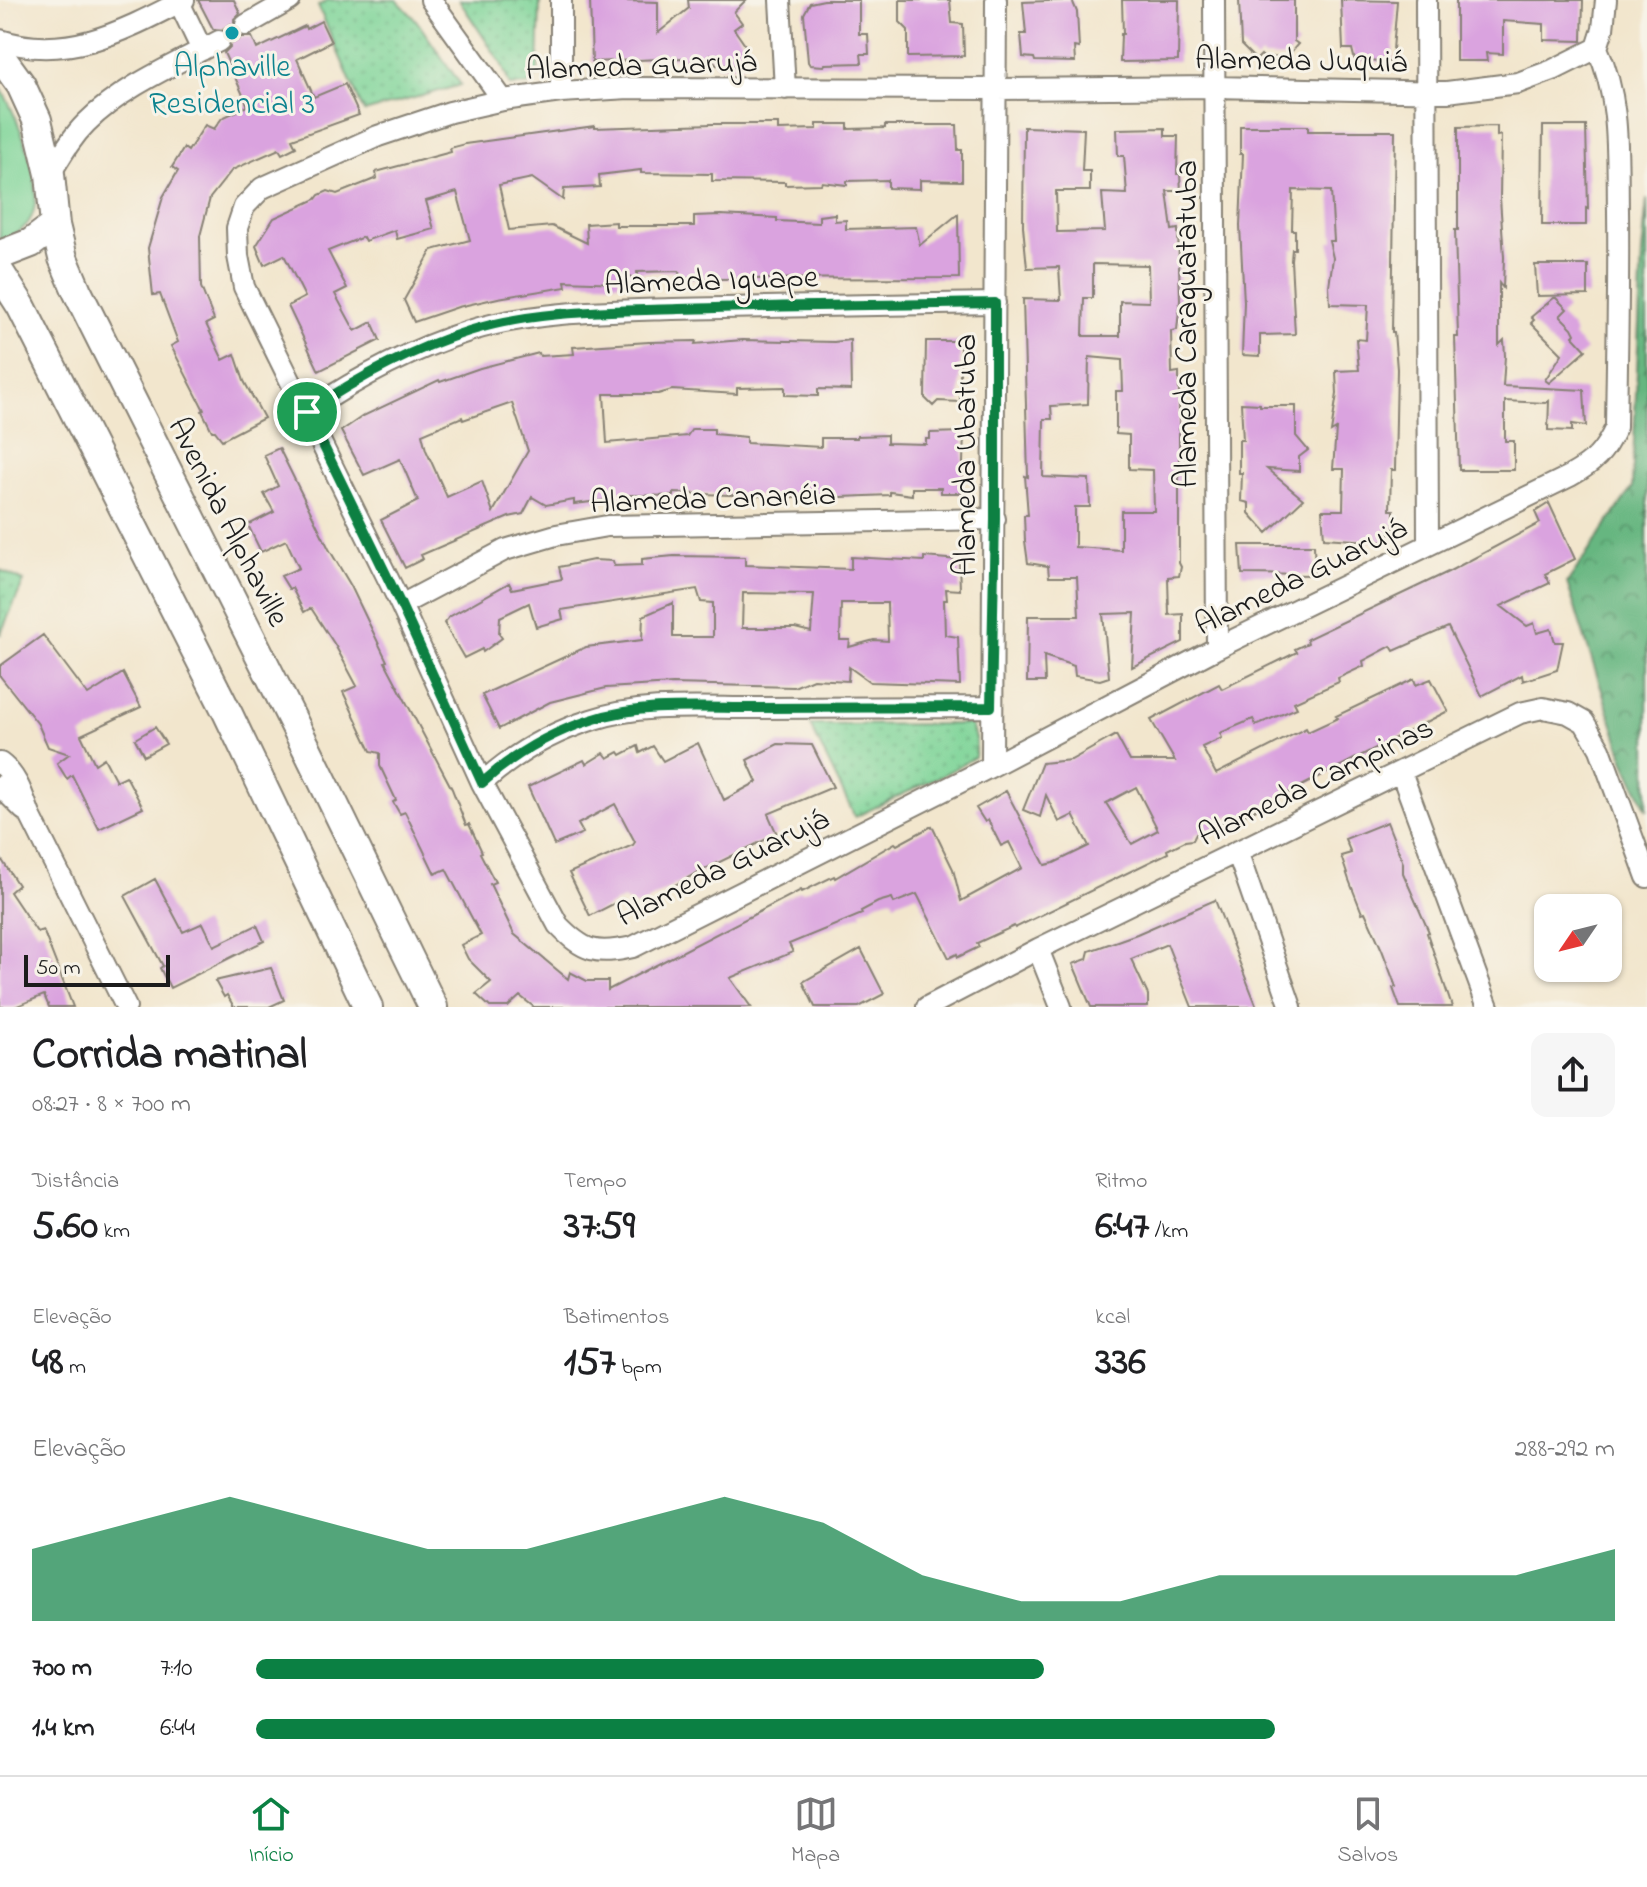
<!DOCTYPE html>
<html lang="pt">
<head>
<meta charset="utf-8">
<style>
  :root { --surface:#fff; --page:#f6f6f6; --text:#202124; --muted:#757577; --line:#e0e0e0; --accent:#0b8043 }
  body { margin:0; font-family:"Indie Flower",sans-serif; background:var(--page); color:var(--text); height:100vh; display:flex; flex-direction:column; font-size:30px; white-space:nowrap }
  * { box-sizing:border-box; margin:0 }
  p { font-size:26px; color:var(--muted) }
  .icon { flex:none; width:44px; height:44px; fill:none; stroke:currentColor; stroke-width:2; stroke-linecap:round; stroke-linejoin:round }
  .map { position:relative; height:1007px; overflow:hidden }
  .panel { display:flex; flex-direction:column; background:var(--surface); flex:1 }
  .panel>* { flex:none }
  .needle { width:52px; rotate:235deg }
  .fabs { position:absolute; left:1534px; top:894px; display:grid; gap:16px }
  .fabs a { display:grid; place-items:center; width:88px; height:88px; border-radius:16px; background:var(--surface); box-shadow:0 2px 6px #0004; font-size:40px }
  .scale { position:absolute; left:24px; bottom:20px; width:146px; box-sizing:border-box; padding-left:8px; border:4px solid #1c1c1c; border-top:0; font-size:22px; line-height:28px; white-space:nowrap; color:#1c1c1c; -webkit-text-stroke:6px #f7f3e8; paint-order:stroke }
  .pin { position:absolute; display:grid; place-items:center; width:68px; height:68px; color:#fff; margin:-34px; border:4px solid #fff; border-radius:50%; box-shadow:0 2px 8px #0007 }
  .round { display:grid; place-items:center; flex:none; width:84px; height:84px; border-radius:16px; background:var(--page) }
  .headline { display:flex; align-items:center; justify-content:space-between; height:136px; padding:0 32px }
  h1 { font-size:44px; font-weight:800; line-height:60px }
  .metrics { display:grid; grid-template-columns:repeat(3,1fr); gap:12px; height:136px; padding:8px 32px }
  .metrics div { display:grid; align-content:center }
  .metrics b { font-size:40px; font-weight:800 }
  .metrics small { font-size:22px; font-weight:400 }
  .metrics p { font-size:22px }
  .chart { height:224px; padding:16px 32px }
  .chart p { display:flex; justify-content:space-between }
  .chart svg { width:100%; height:144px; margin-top:8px; fill:var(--accent); opacity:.7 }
  ul { padding:0 32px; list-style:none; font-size:26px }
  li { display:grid; grid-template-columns:128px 96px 1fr; align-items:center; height:60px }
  li i { height:20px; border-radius:10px; background:var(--accent) }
  .tabs { display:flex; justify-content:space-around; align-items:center; height:112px; border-top:2px solid var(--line); background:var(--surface); font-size:22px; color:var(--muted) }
  .tabs a { display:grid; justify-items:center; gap:4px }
  .tabs .on { color:var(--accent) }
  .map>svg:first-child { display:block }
</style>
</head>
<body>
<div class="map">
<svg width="1647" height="1007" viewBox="0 0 1647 1007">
  <defs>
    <pattern id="forest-crowns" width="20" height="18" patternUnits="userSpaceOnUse" patternTransform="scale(2)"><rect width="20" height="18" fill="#66b680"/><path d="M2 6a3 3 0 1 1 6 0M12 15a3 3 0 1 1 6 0" fill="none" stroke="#539368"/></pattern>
    <pattern id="park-dots" width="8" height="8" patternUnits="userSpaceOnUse" patternTransform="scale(2)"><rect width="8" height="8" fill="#7ed498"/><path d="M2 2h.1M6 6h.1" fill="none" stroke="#6cb582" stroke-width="1.8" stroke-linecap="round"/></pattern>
  </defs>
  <rect width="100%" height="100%" fill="#f7f3e8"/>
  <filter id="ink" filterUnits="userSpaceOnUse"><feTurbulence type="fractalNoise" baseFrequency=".0125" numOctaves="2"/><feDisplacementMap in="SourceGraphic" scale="16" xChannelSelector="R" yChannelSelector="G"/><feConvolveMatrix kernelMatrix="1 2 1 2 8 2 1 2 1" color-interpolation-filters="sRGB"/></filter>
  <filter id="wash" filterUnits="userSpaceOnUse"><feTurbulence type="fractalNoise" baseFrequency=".006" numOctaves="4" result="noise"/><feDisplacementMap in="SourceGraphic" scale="32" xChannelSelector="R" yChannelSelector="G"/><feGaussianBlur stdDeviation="1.8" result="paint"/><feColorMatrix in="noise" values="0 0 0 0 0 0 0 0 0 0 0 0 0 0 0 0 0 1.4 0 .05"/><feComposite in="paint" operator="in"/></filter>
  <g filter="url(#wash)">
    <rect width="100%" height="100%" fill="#f2e6cd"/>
    <!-- forest -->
    <path fill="url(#forest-crowns)" stroke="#41694e" stroke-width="2" d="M1647,199V810L1625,762L1567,583L1632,488L1642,252Z"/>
    <!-- park -->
    <path fill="url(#park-dots)" stroke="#4d785a" stroke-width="2" d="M328,0H397L416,20L461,85L364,112L318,6Z
      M459,0H540L538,73L528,85L510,86L502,65Z
      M0,570L24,581L0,635Z
      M971,724L976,743L975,757L941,776L855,817L810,725Z"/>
    <!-- garden -->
    <path fill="#7ed498" stroke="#4d785a" stroke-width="2" d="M0,86C16,115 51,191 28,223C22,231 11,236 3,241H0Z"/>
    <g id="blocks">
      <!-- building -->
      <path fill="#daa3df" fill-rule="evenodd" d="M198,0H234L240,13L234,19V31L240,37H252L257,49L305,26L306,29L321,21L331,42L297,59L314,97L345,84L359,115L292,139L296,147L282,154L279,149L232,170L210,198L200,236L201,287L214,320L206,324L223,360L235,354L244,381L264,418L222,440L215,431H212L202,411L204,410L171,346L178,342L160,294L153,295L148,248L163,197L178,171L172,167L184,148L188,151L205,125L214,129L222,118L248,106L224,53L230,47L231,36L225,30L213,29Z
        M590,0L658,2V33L689,8L688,0H746L734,12L742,23L734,29L745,45L742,66L716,65L710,55L703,62L698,56L688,65L683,58L592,62Z
        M824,0H859V34H868L869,54H861L862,63L825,64L824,66L810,65L808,62L804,14L810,3Z
        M900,0H950L952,23L963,24L964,56L908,57V30L900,22Z
        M1072,0L1077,12L1079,48L1074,47L1075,62L1035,61L1034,58L1023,57L1021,34H1026L1023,2Z
        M1122,0H1179L1178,61L1120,62L1121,34H1123Z
        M1239,0H1294V41L1298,44L1286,58L1263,57L1261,55L1256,60L1241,45Z
        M1341,0L1397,1L1392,62L1355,61L1352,49H1343Z
        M1456,0H1583L1582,41L1544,40V24L1503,21V54L1486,53L1487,61H1456Z
        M712,124H778V130L817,129V124H848V129L885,128V125H957L958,150H962V181L920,180V189L888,188V180L847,181V185L822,182L821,184L785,185V182L712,181V174L641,173V170L599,175L600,187L564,189L563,200L532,178L499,185L509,230L552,226L587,243L586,224L616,222V226H694V216L721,215L777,218V221L819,223V216L835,214V221L846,220V229L916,227L920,245L958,214L959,278L705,279L680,278L679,271L637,272V277L619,278V283L565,281L566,287L498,298L458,307L414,322L404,300L432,250L470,240L457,192L426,201L434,229L397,239L395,230L365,241L363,237L328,251L347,288L335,294L355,331L372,322L380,340L319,371L288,306L305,297L284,255L264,265L256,246L274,218L316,199L319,195L328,191L337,194L377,178L376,172L451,152L450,148L465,144L595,126V128Z
        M1240,126H1308V131H1395L1392,332H1394L1397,369L1395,470H1391L1390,510H1394V534L1386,533L1385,542L1324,538L1322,510H1343L1344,469H1333L1336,429L1331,432L1337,394L1336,371L1359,370L1356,339L1366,340L1368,305L1330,304L1329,286L1333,258L1329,241H1334L1331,191L1293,190L1292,230H1295V249H1292L1291,260L1295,334L1260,335V356L1242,355L1244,302L1240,226L1243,154H1240Z
        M1497,126V136L1501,135L1500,198L1504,257L1503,288L1499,283V345L1504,340L1505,356L1503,386L1584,390L1586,426L1572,424V431L1548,430L1549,401L1546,403L1505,401V441H1514V470H1459L1455,337H1458L1455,230H1458V127Z
        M1543,126H1586L1588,209L1586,208V225H1542Z
        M1024,127L1084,129L1082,171H1090V191H1056L1057,232L1105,231L1102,193L1127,194L1124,156H1118L1117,129L1165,128V136H1178L1177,174H1180L1181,191H1167L1172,230L1178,229L1180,300L1177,330L1171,331L1172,373L1179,372V563L1181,567L1179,576L1168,577L1169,615L1183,614V642L1132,667L1135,613L1103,614L1109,677L1100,680L1075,676L1074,666L1044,656L1045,682H1027L1028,616H1079L1077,577H1049L1048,566L1028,563L1025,541L1024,515H1028L1025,476L1028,477L1023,299L1061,300L1059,267L1027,268L1023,226ZM1093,264L1148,265L1149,302L1120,301V336H1083L1084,298H1093ZM1089,357L1122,360L1123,391H1116V434L1129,435V469L1153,470L1154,511H1121V550L1075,547V507H1090L1089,479L1043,477L1044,419H1052L1051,406L1088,404Z
        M1535,265H1588V295L1537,296Z
        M1555,297L1567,309L1560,316L1572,328L1575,334L1573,336L1586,350L1549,383L1545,380L1562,354L1531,323L1534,320L1531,317Z
        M743,340L834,342L850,340L851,390L818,389V396L785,395V387L737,388V394L672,390L658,394H604L607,443L687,436L692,429H714V434L746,437V443L821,447V438H857V436L887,435V443L926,444V439H930V433L964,432L962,493H941V488H912V495L890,492V495L816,498L674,493V496L626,495L625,498H607V500L574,504V500L546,505L532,497L523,514L509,517L421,555L423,559L405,568L381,520L418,501L400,459L364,475L341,431L363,416L439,380L440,382L480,368L539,353L540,356L574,354L573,347L649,342L696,341L695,344ZM512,403L528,451L493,512L482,481L447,497L426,450L422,434L462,417L463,420Z
        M926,341H960V402L938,401L933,406L925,398Z
        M1241,403L1260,404V406H1296V436L1308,450L1299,457V471L1267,469L1303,499L1267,533L1249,513V503L1241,501L1242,473H1239V440H1243Z
        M279,448L329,549L351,586L387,661L385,662L452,789L466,825L469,824L482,852L480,853L495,882L490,884L514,934L568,979L570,972L587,981H608V990L801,890L802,892L834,876L835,878L895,843L897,845L932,826L953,869L961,901L1022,868L1009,842L1001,846L988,820L985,822L976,808L1006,791L1045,865L1054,863L1089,846L1073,815L1059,822L1046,795L1040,817L1023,810L1042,763L1071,760L1116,735L1130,761H1175L1151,720L1219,684L1222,689L1297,652L1295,649L1308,643L1307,639L1448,572L1540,523L1535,512L1549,503L1575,559L1545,574L1550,583L1501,606L1527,626L1534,623L1537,633L1551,629L1555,642H1563L1557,670L1523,681L1522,675L1482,696L1448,627L1394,651L1391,646L1363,661L1364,666L1338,678L1339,682L1294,702L1297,708L1256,725L1253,719L1220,733L1222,738L1202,747L1216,774L1306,728L1308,732L1338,718L1336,716L1414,679L1416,685L1431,679L1448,711L1233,821L1230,815L1215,829L1196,834L1193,840L1185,841L1167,850L1168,853L1015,928L1014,926L977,943L979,947L958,957L957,954L949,958L917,894L894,903L892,898L878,902L861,911L862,914L789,944L793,952L730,978L751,1007H534L520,996L508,1007H490L476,994L491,982L468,959L461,945L481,935L446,869L435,874L405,812L400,814L393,802L396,800L380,766V753L371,751L343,692L357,686L335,645L311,608L304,612L292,588L289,589L281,576L299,568L286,540L261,552L248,525L274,512L264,494L278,486L264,455ZM1136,787L1158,830L1132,844L1106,803Z
        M1240,545H1314L1315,575L1242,574Z
        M674,556L745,557V565L851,569V557L924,561V557L959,560L960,590L946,589L947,600H944L945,635L958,637L960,685L870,682L849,667L848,681L813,679L794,687L673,684L606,688L550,702L499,729L482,695L586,647L642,640L643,616L673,603V637H713V603L701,602L697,589L561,610L563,619L536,627L529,603L500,617L499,634L502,638L483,652L482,649L464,658L444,623L449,617L509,583L512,589L562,579L559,567L593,560L613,561L614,566L642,565V559ZM743,593L814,594L811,632L795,628H742ZM841,603H887L888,641L874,640L849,647L850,640H840Z
        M43,635L88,695L123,673L141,707L81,735L95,764L104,758L116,781L126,776L143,808L99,829L72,775L67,779L57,763L69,754L48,747L38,724L0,676V666Z
        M155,727L166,744L144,756L135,739Z
        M698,743L724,800L757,782L747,760L778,744L812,745L833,787L768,814L777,834L693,875L647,901L642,909L623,899L590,916L569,873L633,845L635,842L615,804L578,824L583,833L554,845L528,787L584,760L586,764L604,753L608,758L619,752L621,755L638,746L640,753L653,746L663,761Z
        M1387,822L1403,863V873L1429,932L1427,933L1452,1007H1400L1393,988L1396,987L1382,950L1365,912L1362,913L1349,880L1341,856L1351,853L1345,839Z
        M0,857L18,885L10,892L37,932L43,930L73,1007H49L44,995L15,1007H0Z
        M155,879L183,932L203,923L214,946L257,925L264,941L170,988L160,968L163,966L125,896Z
        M1215,900L1257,1007H1192L1167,944L1131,959L1148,995V1007H1091L1073,964L1087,959L1089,951L1137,934Z
        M861,949L884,994L859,1007H815L803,982Z
        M271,968L284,1000L269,1007H234L227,995L224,997L215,981Z"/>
    </g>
  </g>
  <g filter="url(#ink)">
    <use href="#blocks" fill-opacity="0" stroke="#878174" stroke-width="2"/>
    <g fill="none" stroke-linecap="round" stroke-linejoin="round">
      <!-- minor-tunnel -->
      <path stroke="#c7beaa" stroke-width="20" stroke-dasharray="20 10" stroke-linecap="butt" d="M219,41L246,25"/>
      <defs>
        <path id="minor" d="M431,0L503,100
          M561,0V92
          M780,0L785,89
          M1214,0L1217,648
          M1426,0L1428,545
          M179,2L202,50
          M246,25L290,0
          M0,40C67,62 125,30 184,0
          M1597,48L1553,70L1518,83L1447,92L1215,87L997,89L629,88L561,92L503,100L450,112L378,136L262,188L244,207L237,228L238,256L244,287L401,605L482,783L558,925C584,952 596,955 633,947L992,766L1217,648L1570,476C1595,462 1604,453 1616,427C1617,355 1619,283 1618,211C1617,156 1621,99 1597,48L1603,29L1606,0
          M50,174C61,156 71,138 86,123C122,87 174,65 219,41
          M307,412C356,379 412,349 469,331C534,311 606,311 673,309C780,306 888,305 995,303
          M401,605L505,550L556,535L607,526L995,519
          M0,763C17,775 23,796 30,815L126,1007
          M992,766L996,0
          M1401,772L1488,1007
          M482,783C514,754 550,733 591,720C642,703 701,708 754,708C833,708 912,707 991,707
          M0,786L24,810
          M1237,851L1291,1007
          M1038,949L1061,1007
          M927,1007L1038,949L1520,713L1543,708L1568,713L1584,722L1600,749L1647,877"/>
        <path id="secondary" d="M0,56L21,85L37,120L50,174L55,225L63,258L77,291L308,751L433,1007
          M0,255L31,243L55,225
          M0,273L21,306L228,714L368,1007"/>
      </defs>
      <!-- minor casing -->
      <use href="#minor" stroke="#878174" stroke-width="24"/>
      <!-- secondary casing -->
      <use href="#secondary" stroke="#878174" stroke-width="32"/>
      <!-- minor -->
      <use href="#minor" stroke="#fff" stroke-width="20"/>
      <!-- secondary -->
      <use href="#secondary" stroke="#fff" stroke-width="28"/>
    </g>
  </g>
  <g fill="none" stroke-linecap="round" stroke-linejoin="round" filter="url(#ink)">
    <defs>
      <path id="route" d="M995,303V519L991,707C912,707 833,708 754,708C701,708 642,703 591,720C550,733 514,754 482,783L401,605L307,412C356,379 412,349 469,331C535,310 611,311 679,309C784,306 890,305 995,303Z"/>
    </defs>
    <!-- route casing -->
    <use href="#route" stroke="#fff" stroke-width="16"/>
    <!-- route -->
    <use href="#route" stroke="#0b8043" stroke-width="10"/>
  </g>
  <!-- markers -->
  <circle fill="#0f9aa8" stroke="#f7f3e8" stroke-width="3" cx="232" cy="33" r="8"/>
  <g text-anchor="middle" stroke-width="6" stroke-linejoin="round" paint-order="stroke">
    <!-- street labels -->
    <g font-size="32" fill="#1c1c1c" stroke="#f7f3e8">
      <text transform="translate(1301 59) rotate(1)" y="11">Alameda Juquiá</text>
      <text transform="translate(641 64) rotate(-2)" y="11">Alameda Guarujá</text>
      <text transform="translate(711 279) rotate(-2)" y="11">Alameda Iguape</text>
      <text transform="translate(1185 324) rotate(-90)" y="11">Alameda Caraguatatuba</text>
      <text transform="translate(964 455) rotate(-90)" y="11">Alameda Ubatuba</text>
      <text transform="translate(713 497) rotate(-2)" y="11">Alameda Cananéia</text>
      <text transform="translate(230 521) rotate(63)" y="11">Avenida Alphaville</text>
      <text transform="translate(1300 575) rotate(-26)" y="11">Alameda Guarujá</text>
      <text transform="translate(1315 780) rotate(-26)" y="11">Alameda Campinas</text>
      <text transform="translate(722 866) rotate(-26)" y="11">Alameda Guarujá</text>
    </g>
    <!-- culture labels -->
    <g font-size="32" fill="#0d838f" stroke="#f7f3e8">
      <text x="232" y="76">Alphaville<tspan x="232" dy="37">Residencial 3</tspan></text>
    </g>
  </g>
</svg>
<div class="fabs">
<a><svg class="needle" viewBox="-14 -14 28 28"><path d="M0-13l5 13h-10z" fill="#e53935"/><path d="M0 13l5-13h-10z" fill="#757577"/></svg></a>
</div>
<div class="scale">50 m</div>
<div class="pin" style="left:307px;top:412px;background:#1e9e55"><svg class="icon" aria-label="arrive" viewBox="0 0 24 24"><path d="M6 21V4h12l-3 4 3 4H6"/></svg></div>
</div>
<section class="panel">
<div class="headline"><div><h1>Corrida matinal</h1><p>08:27 · 8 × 700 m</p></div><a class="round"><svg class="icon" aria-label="share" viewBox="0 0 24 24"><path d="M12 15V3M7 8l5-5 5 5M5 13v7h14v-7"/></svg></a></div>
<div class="metrics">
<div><p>Distância</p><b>5.60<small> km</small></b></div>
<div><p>Tempo</p><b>37:59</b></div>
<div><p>Ritmo</p><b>6:47<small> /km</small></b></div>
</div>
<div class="metrics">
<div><p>Elevação</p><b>48<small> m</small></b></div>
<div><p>Batimentos</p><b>157<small> bpm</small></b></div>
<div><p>kcal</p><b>336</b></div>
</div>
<div class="chart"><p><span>Elevação</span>288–292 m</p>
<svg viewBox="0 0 160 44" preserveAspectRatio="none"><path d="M0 44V22L10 14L20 6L30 14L40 22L50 22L60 14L70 6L80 14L90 30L100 38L110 38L120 30L130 30L140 30L150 30L160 22V44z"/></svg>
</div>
<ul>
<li><b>700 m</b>7:10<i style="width:58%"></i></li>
<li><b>1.4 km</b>6:44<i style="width:75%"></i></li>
</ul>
</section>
<nav class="tabs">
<a class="on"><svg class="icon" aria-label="home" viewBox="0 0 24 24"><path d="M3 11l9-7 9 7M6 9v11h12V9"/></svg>Início</a>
<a><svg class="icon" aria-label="map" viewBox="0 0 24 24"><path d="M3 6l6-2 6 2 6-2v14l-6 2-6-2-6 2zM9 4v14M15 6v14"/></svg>Mapa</a>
<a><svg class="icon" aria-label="saved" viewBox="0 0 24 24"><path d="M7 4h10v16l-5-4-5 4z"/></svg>Salvos</a>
</nav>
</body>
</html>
